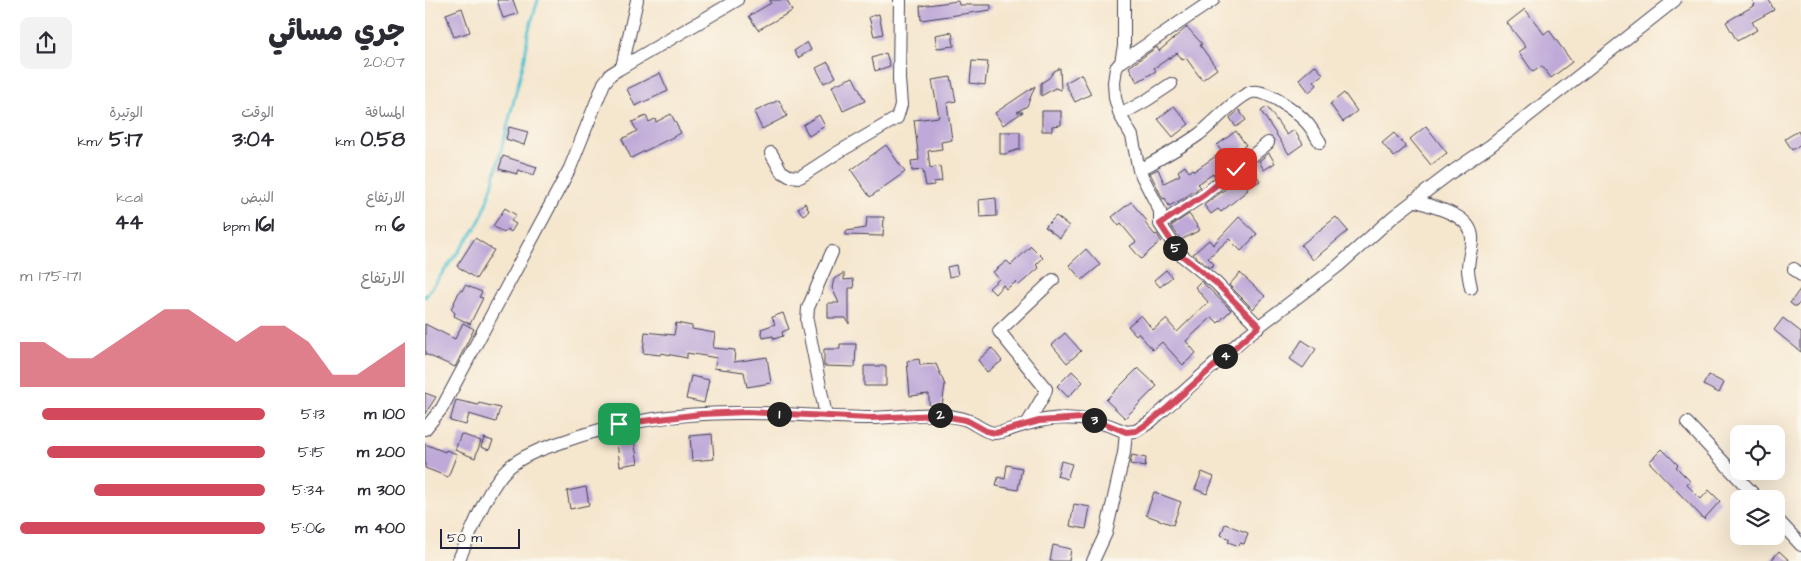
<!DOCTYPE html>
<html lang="ar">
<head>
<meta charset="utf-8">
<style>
  :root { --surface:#fff; --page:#f2f2f3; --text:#2b2b33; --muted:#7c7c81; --accent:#d1495b }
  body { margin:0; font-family:"Architects Daughter","Playpen Sans Arabic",sans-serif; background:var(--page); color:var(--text); direction:rtl; height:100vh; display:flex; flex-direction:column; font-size:19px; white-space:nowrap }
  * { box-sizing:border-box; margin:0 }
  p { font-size:16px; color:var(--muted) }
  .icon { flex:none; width:28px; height:28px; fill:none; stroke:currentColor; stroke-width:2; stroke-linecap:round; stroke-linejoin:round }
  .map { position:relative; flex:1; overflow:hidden; direction:ltr }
  .sheet { display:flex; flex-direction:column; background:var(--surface); width:425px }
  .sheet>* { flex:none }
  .tools { position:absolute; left:1305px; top:425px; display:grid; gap:10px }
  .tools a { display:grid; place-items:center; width:55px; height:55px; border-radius:10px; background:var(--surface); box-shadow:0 5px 20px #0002; font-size:25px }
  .scale { position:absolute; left:15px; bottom:12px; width:80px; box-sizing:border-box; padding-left:5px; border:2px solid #22223b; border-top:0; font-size:14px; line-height:18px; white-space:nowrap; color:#22223b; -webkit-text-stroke:4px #fbf7ec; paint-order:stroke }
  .pin { position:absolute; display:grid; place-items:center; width:42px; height:42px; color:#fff; margin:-21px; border-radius:10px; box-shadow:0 2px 8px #0006 }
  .km { position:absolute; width:25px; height:25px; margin:-12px; border-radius:50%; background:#222; color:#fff; font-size:14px; line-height:25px; text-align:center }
  .round { display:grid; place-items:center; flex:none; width:52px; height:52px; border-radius:10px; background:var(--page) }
  .summary { display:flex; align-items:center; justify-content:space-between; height:85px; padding:0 20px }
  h1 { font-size:28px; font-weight:800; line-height:38px }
  .stats { display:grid; grid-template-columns:repeat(3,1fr); gap:8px; height:85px; padding:5px 20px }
  .stats div { display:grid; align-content:center }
  .stats b { font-size:21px; font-weight:800 }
  .stats small { font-size:14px; font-weight:400 }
  .stats p { font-size:14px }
  .chart { height:140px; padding:10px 20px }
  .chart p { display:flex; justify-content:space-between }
  .chart svg { width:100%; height:90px; margin-top:5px; fill:var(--accent); opacity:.7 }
  ul { padding:0 20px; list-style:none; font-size:16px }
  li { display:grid; grid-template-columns:80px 60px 1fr; align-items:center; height:38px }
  li i { height:12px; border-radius:6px; background:var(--accent) }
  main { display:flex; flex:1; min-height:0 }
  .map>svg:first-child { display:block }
</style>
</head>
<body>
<main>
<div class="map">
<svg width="1376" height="561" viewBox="0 0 1376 561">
  <rect width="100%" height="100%" fill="#fbf7ec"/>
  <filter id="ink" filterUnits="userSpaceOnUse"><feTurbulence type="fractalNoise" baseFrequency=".02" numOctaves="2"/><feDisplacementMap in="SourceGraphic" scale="10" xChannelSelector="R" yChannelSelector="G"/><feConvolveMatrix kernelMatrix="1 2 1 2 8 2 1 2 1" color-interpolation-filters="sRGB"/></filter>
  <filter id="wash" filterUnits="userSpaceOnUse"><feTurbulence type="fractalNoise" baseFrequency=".0096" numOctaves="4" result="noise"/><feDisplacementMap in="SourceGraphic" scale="20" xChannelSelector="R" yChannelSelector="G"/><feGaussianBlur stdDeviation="1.12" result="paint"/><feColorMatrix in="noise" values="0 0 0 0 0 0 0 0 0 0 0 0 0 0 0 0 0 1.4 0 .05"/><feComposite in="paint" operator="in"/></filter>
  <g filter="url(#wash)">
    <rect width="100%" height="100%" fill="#f5e6ce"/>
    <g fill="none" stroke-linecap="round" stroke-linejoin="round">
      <!-- stream -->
      <path stroke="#57c3d1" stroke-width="3" d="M0,297L50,229L58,214L67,186L100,57L103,33L113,0"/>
    </g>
    <g id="blocks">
      <!-- building -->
      <path fill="#bea9d8" d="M72,0H88L93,14L78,18Z
        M345,0H362L367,11L333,30L324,16L346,3Z
        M1327,0H1344L1349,10L1327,22L1332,30L1312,41L1301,22L1330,5Z
        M533,1L534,5H566V10L496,20L495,6Z
        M37,8L45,32L29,37L21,14Z
        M1100,9L1119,34L1124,30L1147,62L1126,78L1117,66L1108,72L1094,52L1101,47L1082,23Z
        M454,14L458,34L449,36L444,17Z
        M762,27L777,44L775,45L792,69L777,80L761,58L758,60L752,53L729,68L731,71L712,82L704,67L732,47L734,51Z
        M527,32L529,46L512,48L510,35Z
        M382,42L386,50L373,58L369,51Z
        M461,53L465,66L450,71L447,58Z
        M547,61L563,62L560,85L545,83Z
        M403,62L411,77L399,83L391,68Z
        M890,65L898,74L889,81L892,85L884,92L874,79Z
        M635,68L636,90L630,88L616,96V83L624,78L629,71Z
        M235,73L243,91L210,106L202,89Z
        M656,74L666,94L650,102L640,83Z
        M428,77L440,101L418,111L407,86Z
        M526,77L531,101L522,103L527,140L516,142L517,149L503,151L505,168L515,166L517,181L509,182V185L501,186L498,170L487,171L486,161L494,160L489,120L514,117L507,80Z
        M610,86L602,106L592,112H598L578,125L570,113Z
        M919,93L932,111L918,122L905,104Z
        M354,100L362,116L337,129L329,112Z
        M749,106L764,124L748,137L733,119Z
        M842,107L862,135L869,130L878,144L864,154L836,111Z
        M814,110L821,120L811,127L805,118Z
        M617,111H636V125L627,126V131H617Z
        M246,114L256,133L206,158L197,139L212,131L207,122L221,116L224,122L230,119L231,122Z
        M394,115L400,126L384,136L378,125Z
        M1001,126L1022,153L1006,165L985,139Z
        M84,127L103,132L99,145L81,139Z
        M811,131L821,145L818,147L820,151L790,176L788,174L773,184L776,187L774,188L758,199L744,206L740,198L738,199L725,173L733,169L739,183L755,175L753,171L760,166L764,172L768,169L769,171L797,152L792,145Z
        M1373,131L1376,137V144L1367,150L1360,139Z
        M575,132H595V149L580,154H575Z
        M969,133L981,147L969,157L957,143Z
        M461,145L480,172L445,197L426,170Z
        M844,153L850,163L839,170L834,161Z
        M78,156L112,167L109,175L93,170L92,174L74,169Z
        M829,171L835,181L822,188L823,190L796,212L793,209L786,214L779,205L810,182L811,183Z
        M571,198L572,216L555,217L554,200Z
        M706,202L722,221L720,223L730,235L732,234L736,241L716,259L705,246L711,242L696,224L694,226L687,217Z
        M380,203L384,211L378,215L373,208Z
        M80,208L91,215L86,221L91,224L86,232L82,229L79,233L68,226Z
        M764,214L775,230L756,240L746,226Z
        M631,216L644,226L635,238L620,227Z
        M442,217H459L458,236L421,235V231L441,228Z
        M814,217L832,234L816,251L804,239L783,258L789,264L785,268L768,254L784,240L788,245Z
        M911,217L923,231L888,260L876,245Z
        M50,238L69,250L51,279L32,266Z
        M606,246L618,258L611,265L614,268L594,285L591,282L581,289L578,285L570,294L564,288L574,279L568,272L582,261L586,265Z
        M661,249L675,265L657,280L644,265Z
        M531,265L533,275L524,277L522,267Z
        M741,270L747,277L735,287L729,280Z
        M419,273V280L428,279L429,288H424V324L421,318H403V303H414L407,288L409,279Z
        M815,273L840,296L828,309L804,285Z
        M776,281L806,310L793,323L787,317L761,341L771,353L758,365L737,342L728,350L713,333L711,335L703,326L716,315L728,330L741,319L752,332L783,302L770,287Z
        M40,285L57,292L54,297L58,298L45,324L29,316L30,313L26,309L35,290L37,291Z
        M1376,288V301L1372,306H1369L1365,303Z
        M358,313L364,329L357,332L358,336L349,339L348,336L338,338L336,329L350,324L347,317Z
        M1358,318L1376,332V352L1349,330Z
        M38,323L49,329L30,367L0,354V324L30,339Z
        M251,323L267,326V329L290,333L288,348L310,350L309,362L342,357L346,383L322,387L319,372L289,368L292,358L262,353V358L236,353L235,355L218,353L220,332L249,335Z
        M640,333L656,351L642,363L627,345Z
        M877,340L891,349L878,368L865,359Z
        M415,344H431L430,367L399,366V349H415Z
        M567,348L577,361L562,372L553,360Z
        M494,359L495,365L511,364L520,385L517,406L504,405V394L485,396L482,361Z
        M439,366H461V386H439Z
        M713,368L732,386L700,418L681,400Z
        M647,371L658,382L643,397L632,386Z
        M1284,375L1299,383L1294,393L1278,385Z
        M266,376L284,380L279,403L261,399Z
        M0,393L11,397L0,414Z
        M31,400L53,405L54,403L75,408L71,422L44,414L41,425L25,421Z
        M36,434L56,441L50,458L30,450Z
        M287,434L289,459L267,461L265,436Z
        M59,438L68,441L64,450L56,447Z
        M209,440L213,463L195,466L192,443Z
        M0,444L20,452L21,450L32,454L23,477L0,468Z
        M1237,449L1253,465L1251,467L1265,481L1262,485L1276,499L1284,490L1295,501L1279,519L1224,462Z
        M707,455L721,458L720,467L705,464Z
        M636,461L647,464L642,479L632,476Z
        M582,465L597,468L593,490L571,486L573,477L580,479Z
        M777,472L789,477L782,494L770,489Z
        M161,487L164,505L145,509L142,491Z
        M729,492L756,502L748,525L721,515Z
        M649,504L665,507L661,529L645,526Z
        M800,524L823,533L819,544L815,543L814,546L803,542L805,539L796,535Z
        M628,545L646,549L644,561H625Z
        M1354,551L1365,561H1346Z"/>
    </g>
  </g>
  <g filter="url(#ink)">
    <use href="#blocks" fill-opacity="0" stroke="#423f51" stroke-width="1"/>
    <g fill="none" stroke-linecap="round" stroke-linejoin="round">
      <defs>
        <path id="minor" d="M699,0V46L696,62L691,68L689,82L690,98L695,115L707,136L714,170L735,211V224L755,254L791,283L834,327
          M696,62L788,0
          M197,67L212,0
          M695,115L722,100L746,84
          M346,153L356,171L364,176L375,177L412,153L472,118L476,105L474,79L475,0
          M714,170C734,159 755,148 773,135C786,126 813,95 827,92C842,89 872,112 882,123C887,129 891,136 895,142
          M989,200C1009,208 1050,214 1047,242C1046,251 1043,260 1043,269C1043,275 1045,282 1046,288
          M735,224L779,195L843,143
          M1369,269L1376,275
          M401,416L382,321L383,308L407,252
          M1262,423L1333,499
          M602,424L619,395L621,389L574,331L628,280
          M0,429L17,408L145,168L179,83L186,74L194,69L312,0
          M1351,518L1376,545
          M33,561C46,534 62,487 83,468C98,455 119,448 137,442C196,420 261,412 323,413C364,413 404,418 444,418C468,418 492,413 516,415C525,416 534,417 542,420C551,424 559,432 569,433C581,433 594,425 606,423C639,414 670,418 701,432
          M668,561L681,533L699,453L701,432L711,431L725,422L820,337L913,266L969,216L1024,174L1065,146L1250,0"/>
      </defs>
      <!-- minor casing -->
      <use href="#minor" stroke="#423f51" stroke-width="14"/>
      <!-- minor -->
      <use href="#minor" stroke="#fff" stroke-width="12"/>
    </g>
  </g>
  <g fill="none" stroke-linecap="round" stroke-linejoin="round" filter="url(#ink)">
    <defs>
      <path id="route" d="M194,424L276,414L322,412L445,418L513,415L541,420L561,431L571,433L614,421L657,418L671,420L701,432L711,431L725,422L742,408L834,326L791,283L755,254L735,224L779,195L811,169"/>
    </defs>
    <!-- route casing -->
    <use href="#route" stroke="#fff" stroke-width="10"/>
    <!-- route -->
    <use href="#route" stroke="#d1495b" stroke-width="6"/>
  </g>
</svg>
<div class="tools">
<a><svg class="icon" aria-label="locate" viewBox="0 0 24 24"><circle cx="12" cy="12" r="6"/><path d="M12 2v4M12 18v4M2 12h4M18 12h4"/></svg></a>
<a><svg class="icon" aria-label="layers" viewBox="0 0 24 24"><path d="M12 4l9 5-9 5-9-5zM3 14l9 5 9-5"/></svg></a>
</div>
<div class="scale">50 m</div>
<div class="pin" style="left:194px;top:424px;background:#1e9e55"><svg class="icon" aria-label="arrive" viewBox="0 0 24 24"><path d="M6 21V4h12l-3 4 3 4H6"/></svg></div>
<div class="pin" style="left:811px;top:169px;background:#d93025"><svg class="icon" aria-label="check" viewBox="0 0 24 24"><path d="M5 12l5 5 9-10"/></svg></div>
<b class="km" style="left:354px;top:414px">1</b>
<b class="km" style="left:515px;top:415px">2</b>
<b class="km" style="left:669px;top:420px">3</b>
<b class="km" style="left:800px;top:356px">4</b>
<b class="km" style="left:750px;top:248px">5</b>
</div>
<section class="sheet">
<div class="summary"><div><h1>جري مسائي</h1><p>20:07</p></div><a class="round"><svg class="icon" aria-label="share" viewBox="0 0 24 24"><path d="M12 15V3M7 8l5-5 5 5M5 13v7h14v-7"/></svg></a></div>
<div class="stats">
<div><p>المسافة</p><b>0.58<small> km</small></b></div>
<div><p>الوقت</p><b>3:04</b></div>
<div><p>الوتيرة</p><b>5:17<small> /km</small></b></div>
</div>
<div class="stats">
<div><p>الارتفاع</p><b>6<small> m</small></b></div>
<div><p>النبض</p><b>161<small> bpm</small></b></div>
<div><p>kcal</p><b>44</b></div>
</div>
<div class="chart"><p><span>الارتفاع</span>171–175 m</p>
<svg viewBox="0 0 160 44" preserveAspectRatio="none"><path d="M0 44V22L10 22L20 30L30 30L40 22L50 14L60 6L70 6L80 14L90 22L100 14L110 14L120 22L130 38L140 38L150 30L160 22V44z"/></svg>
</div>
<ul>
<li><b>100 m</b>5:13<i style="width:91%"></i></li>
<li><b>200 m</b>5:15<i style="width:89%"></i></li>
<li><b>300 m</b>5:34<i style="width:70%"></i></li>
<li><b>400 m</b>5:06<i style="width:100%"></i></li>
</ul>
</section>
</main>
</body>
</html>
